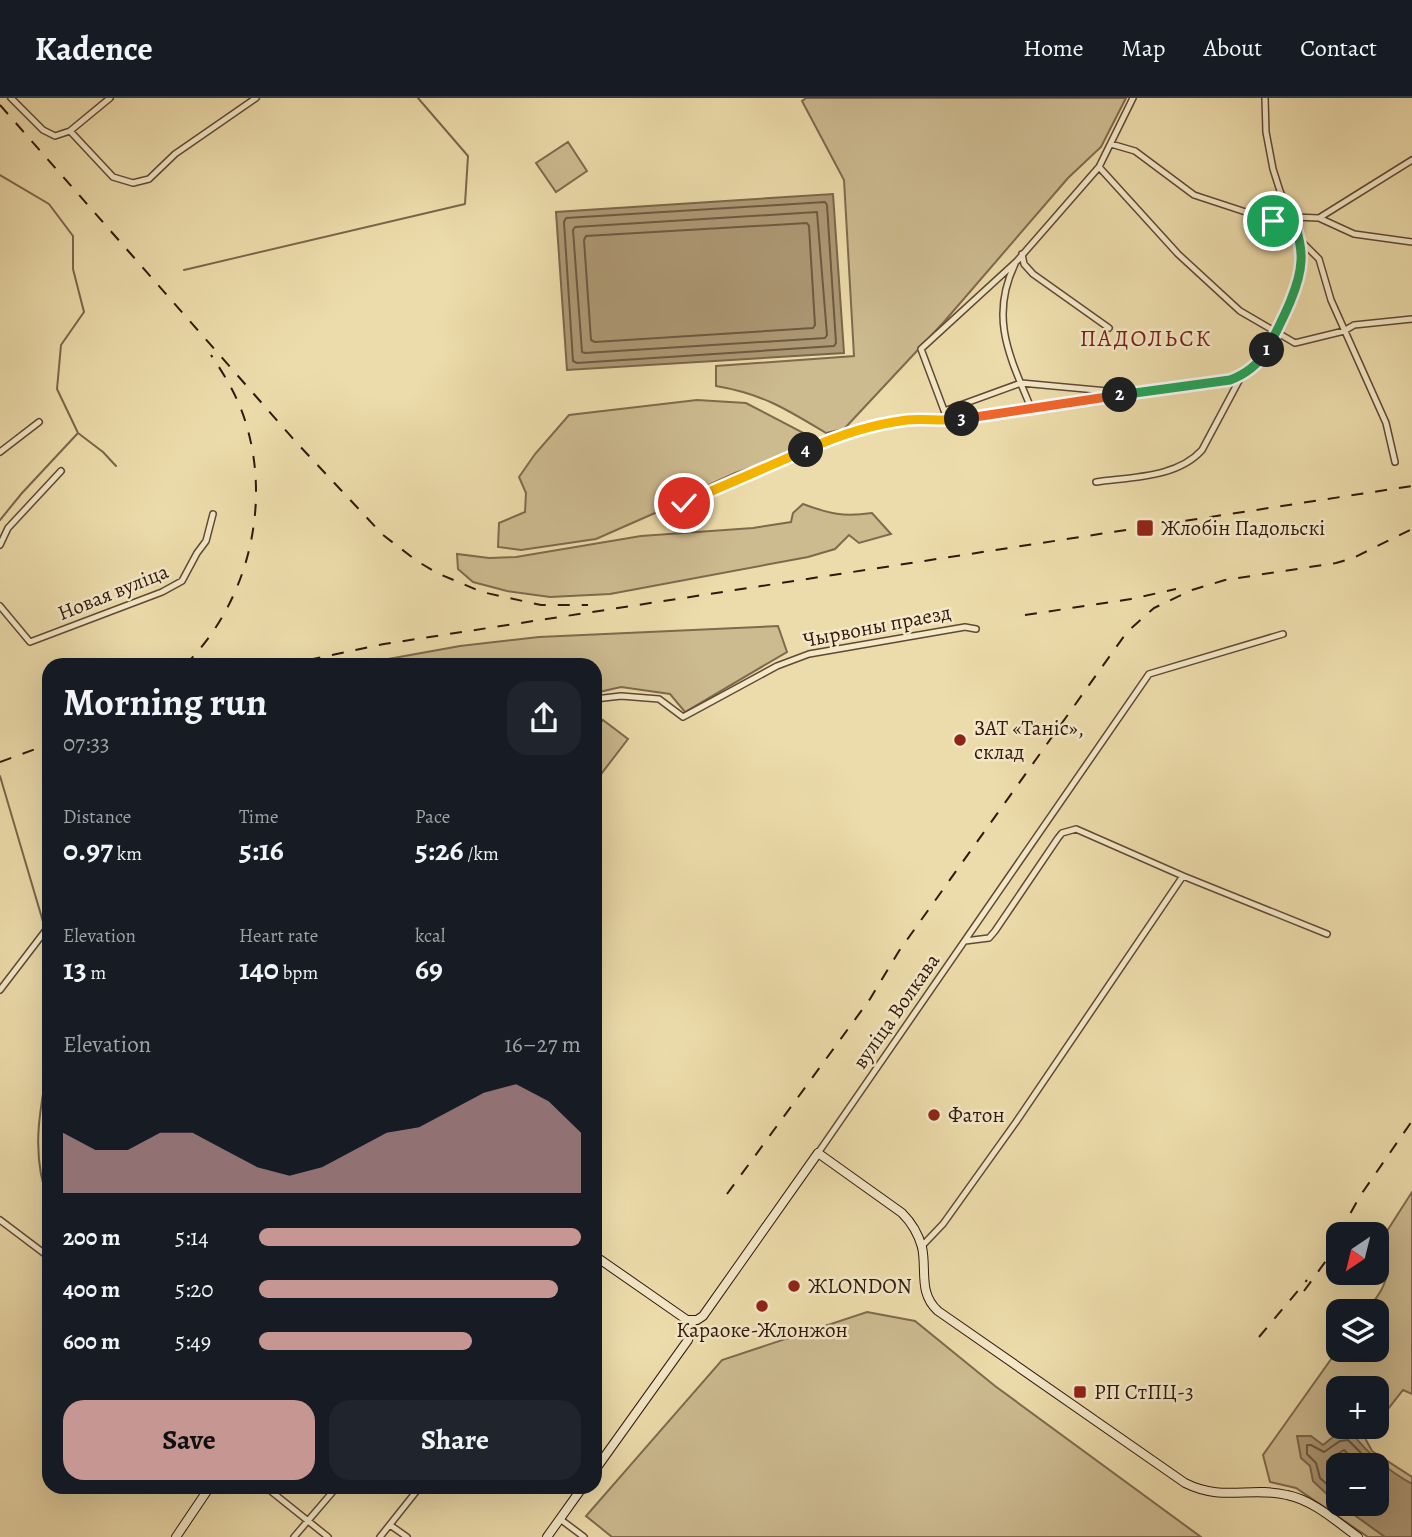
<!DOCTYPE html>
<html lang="en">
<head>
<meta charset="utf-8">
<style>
  :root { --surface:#171b24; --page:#20242c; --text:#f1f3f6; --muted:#9ea1a6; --line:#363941; --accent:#c59692 }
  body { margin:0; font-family:Alegreya,serif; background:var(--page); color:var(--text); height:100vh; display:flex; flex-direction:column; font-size:26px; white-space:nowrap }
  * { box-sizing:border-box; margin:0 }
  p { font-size:23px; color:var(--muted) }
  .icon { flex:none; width:38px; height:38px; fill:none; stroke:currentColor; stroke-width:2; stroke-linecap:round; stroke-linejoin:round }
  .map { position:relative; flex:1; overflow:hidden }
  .sheet { position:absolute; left:42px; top:560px; width:560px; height:836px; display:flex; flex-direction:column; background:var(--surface); border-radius:21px; box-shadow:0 7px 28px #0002 }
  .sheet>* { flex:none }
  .needle { width:46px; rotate:215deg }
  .tools { position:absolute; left:1326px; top:1124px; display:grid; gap:14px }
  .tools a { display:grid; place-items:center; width:63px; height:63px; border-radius:14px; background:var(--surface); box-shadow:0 7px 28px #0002; font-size:35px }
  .pin { position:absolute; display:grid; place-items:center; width:60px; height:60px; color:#fff; margin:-30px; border:4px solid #fff; border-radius:50%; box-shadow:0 2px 7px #0007 }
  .km { position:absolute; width:35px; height:35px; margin:-18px; border-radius:50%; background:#222; color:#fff; font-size:19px; line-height:35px; text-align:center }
  .round { display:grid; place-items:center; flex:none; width:74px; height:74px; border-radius:21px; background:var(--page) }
  .head { display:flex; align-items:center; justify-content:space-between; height:119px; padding:0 21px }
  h1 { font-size:38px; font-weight:700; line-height:52px }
  .figures { display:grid; grid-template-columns:repeat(3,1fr); gap:10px; height:119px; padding:7px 21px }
  .figures div { display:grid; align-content:center }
  .figures b { font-size:30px; font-weight:700 }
  .figures small { font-size:19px; font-weight:400 }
  .figures p { font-size:19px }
  .chart { height:196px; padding:14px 21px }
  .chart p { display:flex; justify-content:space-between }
  .chart svg { width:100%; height:126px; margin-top:7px; fill:var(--accent); opacity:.7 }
  .cta { display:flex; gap:14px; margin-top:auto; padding:14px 21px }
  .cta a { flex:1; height:80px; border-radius:21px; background:var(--accent); color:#111; font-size:28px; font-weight:700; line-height:80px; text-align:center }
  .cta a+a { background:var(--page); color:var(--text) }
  ul { padding:0 21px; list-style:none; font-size:23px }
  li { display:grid; grid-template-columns:112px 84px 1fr; align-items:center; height:52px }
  li i { height:18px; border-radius:9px; background:var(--accent) }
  header { display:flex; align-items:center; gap:42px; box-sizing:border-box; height:98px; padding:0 35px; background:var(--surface); border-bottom:2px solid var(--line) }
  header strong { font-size:33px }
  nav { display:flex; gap:38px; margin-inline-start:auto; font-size:24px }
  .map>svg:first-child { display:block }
</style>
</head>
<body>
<header>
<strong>Kadence</strong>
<nav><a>Home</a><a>Map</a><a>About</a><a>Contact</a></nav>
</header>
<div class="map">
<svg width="1412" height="1439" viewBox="0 0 1412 1439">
  <rect width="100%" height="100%" fill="#eddcab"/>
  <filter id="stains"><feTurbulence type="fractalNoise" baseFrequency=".00286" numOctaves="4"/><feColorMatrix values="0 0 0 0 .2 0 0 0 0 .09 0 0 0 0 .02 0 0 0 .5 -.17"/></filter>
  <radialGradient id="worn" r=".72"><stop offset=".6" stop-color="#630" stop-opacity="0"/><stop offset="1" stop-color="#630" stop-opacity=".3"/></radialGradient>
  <!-- green -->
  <path fill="#cdbb90" stroke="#7f694e" stroke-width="2" fill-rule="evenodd" d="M806,0H1126L1101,49L1068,80L943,225L844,331L826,335C786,311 763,296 716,288V268L854,258L844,82L802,3Z
    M568,44L587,73L556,94L536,65Z
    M697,302L746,305L815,341L783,359L735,375L700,391L664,411L596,441L521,452L498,449L499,425L525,414L526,395L519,379L535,356L569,317Z
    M803,406C830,416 843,419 872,415L891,436L859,445L849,437L835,451L808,459L610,496L550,499L507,493L473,484L458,471L457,456L489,460L516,459L641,438L753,430L791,424L793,415Z
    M778,528L787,554L685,614L670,596L621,589L595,595V567H355L460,548L539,539Z
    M603,622L628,641L595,684V632Z
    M1412,1094V1296L1403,1292L1377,1325V1290H1339V1328H1374L1365,1340L1372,1353L1412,1379V1439H1368L1296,1390L1270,1384L1263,1357L1339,1250L1377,1251V1213H1367C1388,1184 1392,1178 1380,1144ZM1339,1367H1377V1405H1339Z
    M867,1214L915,1223L995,1288L1201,1439H612L586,1418L722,1262Z"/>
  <!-- water -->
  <path fill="#ad9975" stroke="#7b654b" stroke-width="2" fill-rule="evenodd" d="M833,96L844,255L567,272L556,114Z
    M1338,1335H1352C1368,1356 1389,1373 1412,1386V1439H1385L1332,1401L1313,1383L1310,1368L1301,1360L1297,1338H1311L1323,1347ZM1339,1367H1377V1405H1339Z"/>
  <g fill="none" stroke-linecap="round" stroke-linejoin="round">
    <!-- shore -->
    <path stroke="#6f5840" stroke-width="2" d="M825,104L827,107L836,245L834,248L577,265L573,263L564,124L566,120Z
      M817,114L827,237L825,240L585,255L582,254L573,132L575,129Z
      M807,125L809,128L815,227L813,230L595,244L591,242L584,142L586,138Z
      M1339,1386L1327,1375V1363L1344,1352L1359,1367
      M1339,1397L1320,1380L1316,1365L1307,1356V1347H1311L1324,1354L1340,1343L1348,1342L1373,1367"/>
    <!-- stream -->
    <path stroke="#7b654b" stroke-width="2" d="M0,77L49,106L73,138V171L84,214L61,247L57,291L78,335L103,354L116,368
      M184,172L465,106L468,58L418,0
      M0,422L22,395L78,335
      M0,678L44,827
      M47,838L49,845
      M49,962C40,1010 30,1057 49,1104"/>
    <defs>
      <path id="street" d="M11,0L43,32L55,38L70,33L110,0
        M1265,0L1266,34L1273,71L1280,93L1299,141L1319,161L1331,202L1386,325L1395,364
        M70,33L113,79L133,85L149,81L175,56L256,0
        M1111,46L1135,53L1194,97L1273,123L1293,119L1319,120L1412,62
        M1099,69L1178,156L1240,213L1295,245L1344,233L1354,227L1412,221
        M1319,120L1354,136L1412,144
        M1022,156L1024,166L1033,176L1109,230
        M1015,166C989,220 1010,259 1031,310
        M944,313L1021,285L1118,294
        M948,323L921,251L1017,163L1099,69L1133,0
        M0,354L39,324
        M1096,384C1131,379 1177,380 1202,352L1242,277
        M684,405L842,337L907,322L948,323L1160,291L1205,287L1242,277L1256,267L1265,255L1289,207L1301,165L1299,141
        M0,447L8,430L61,373
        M0,508L30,544L162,494L182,483L197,455L206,443L213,416
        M595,601L621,598L659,601L683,619L777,568L809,556L965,529L976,531
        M965,843L989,840L995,833L1058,740L1062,735L1076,731L1183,778L1327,836
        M0,892L49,828
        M818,1055L1149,576L1283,536
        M0,1122L49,1159
        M921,1149L943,1126L1016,1024L1183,778
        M267,1390L328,1439
        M560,1421L584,1439
        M390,1427L407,1439
        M294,1439L336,1390
        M380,1439L419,1390"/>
      <path id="secondary" d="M595,1158L687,1222L692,1228L688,1242L595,1372
        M687,1222H697L703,1218L818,1055L902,1115C912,1125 918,1135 922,1149C927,1172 918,1195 938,1213L1185,1385C1223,1404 1249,1388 1287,1397C1313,1402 1337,1424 1358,1439
        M176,1439L209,1390
        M547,1439L582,1390"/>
    </defs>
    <!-- street casing -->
    <use href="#street" stroke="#604834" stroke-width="8"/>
    <!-- secondary casing -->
    <use href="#secondary" stroke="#31170c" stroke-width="10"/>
    <!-- street -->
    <use href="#street" stroke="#f3e8c8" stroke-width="5"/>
    <!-- secondary -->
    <use href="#secondary" stroke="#f3e8c8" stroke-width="8"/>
    <!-- rail -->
    <path stroke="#31170c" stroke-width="2" stroke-dasharray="12 12" stroke-linecap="butt" d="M0,7L296,344L383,437L417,463L437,475L482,494L541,507H588
      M1025,517L1131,501L1176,491
      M185,567C246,507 271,412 247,329C240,303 226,279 211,257
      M285,567L384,546L1412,388
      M0,664L49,646
      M727,1096L870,901L899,853L1127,534L1154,510L1192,492L1225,482L1336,465L1353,460L1412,431
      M1339,1136L1360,1098L1412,1023
      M1304,1193L1339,1145
      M1259,1239L1307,1182"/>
  </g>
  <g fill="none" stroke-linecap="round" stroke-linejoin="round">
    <defs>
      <path id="split-1" d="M1267,252C1279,228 1300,190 1301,163C1302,148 1297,134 1293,119L1273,123"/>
      <path id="split-2" d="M1120,297L1230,282C1246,276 1258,267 1267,252"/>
      <path id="split-3" d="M962,321L1120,297"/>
      <path id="split-4" d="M806,352C837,338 873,326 907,322C925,320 943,324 962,321"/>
      <path id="split-5" d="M684,405L806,352"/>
    </defs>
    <!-- split-1 casing -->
    <use href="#split-1" stroke="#fff" stroke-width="14"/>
    <!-- split-2 casing -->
    <use href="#split-2" stroke="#fff" stroke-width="14"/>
    <!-- split-3 casing -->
    <use href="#split-3" stroke="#fff" stroke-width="14"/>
    <!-- split-4 casing -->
    <use href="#split-4" stroke="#fff" stroke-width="14"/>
    <!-- split-5 casing -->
    <use href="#split-5" stroke="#fff" stroke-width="14"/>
    <!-- split-1 -->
    <use href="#split-1" stroke="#22a559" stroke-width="9"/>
    <!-- split-2 -->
    <use href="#split-2" stroke="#22a559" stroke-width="9"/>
    <!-- split-3 -->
    <use href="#split-3" stroke="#f0652b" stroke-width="9"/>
    <!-- split-4 -->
    <use href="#split-4" stroke="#f5b400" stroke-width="9"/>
    <!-- split-5 -->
    <use href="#split-5" stroke="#f5b400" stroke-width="9"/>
  </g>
  <!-- markers -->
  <g fill="#8f2418" stroke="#f3e8c8" stroke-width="2.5">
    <rect x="1136" y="421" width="18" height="18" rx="3.5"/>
    <circle cx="960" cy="642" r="7"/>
    <circle cx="934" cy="1017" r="7"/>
    <circle cx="794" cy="1188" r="7"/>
    <circle cx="762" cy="1208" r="7"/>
    <rect x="1073" y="1287" width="14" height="14" rx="3.5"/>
  </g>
  <g text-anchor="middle" stroke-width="5" stroke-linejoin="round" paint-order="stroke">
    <!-- poi labels -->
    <g font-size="21" fill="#31170c" stroke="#f3e8c8" text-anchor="start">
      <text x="1161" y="437">Жлобін Падольскі</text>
      <text x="974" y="637">ЗАТ «Таніс»,<tspan x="974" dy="24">склад</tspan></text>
      <text x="948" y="1024">Фатон</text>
      <text x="808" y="1195">ЖLONDON</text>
      <text x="762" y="1239" text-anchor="middle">Караоке-Жлонжон</text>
      <text x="1094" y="1301">РП СтПЦ-3</text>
    </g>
    <!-- street labels -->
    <g font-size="21" fill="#31170c" stroke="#f3e8c8">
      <text transform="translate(113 494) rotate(-22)" y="7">Новая вуліца</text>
      <text transform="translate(877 528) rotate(-11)" y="7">Чырвоны праезд</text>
      <text transform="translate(896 913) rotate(-55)" y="7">вуліца Волкава</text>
    </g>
    <!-- neighbourhood labels -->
    <g font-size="23" letter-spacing="2" fill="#7a1f14" stroke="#f3e8c8">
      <text x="1146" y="248">ПАДОЛЬСК</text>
    </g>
  </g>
  <rect width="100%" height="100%" filter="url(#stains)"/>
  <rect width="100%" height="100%" fill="url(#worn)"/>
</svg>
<div class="tools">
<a><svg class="needle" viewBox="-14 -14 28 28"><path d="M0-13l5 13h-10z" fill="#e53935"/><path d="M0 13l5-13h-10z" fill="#9ea1a6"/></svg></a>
<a><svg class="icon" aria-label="layers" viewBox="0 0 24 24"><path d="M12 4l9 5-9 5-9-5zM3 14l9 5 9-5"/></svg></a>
<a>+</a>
<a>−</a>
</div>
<div class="pin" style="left:1273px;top:123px;background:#1e9e55"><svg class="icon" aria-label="arrive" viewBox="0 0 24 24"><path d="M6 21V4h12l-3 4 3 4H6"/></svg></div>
<div class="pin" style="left:684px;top:405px;background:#d93025"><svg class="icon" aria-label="check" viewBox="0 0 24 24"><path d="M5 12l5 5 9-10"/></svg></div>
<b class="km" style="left:1267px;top:252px">1</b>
<b class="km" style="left:1120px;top:297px">2</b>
<b class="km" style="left:962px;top:321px">3</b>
<b class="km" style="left:806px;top:352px">4</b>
<section class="sheet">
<div class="head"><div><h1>Morning run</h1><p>07:33</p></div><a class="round"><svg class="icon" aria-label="share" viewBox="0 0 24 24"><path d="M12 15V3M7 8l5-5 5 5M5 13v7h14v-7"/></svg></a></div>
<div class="figures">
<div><p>Distance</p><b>0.97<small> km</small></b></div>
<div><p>Time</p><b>5:16</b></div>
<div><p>Pace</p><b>5:26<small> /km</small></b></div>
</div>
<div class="figures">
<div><p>Elevation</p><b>13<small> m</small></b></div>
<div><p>Heart rate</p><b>140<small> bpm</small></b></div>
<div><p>kcal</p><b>69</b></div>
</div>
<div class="chart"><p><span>Elevation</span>16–27 m</p>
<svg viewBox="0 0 160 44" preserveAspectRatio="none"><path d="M0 44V23L10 29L20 29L30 23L40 23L50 29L60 35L70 38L80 35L90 29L100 23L110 21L120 15L130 9L140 6L150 12L160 23V44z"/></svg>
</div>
<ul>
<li><b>200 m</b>5:14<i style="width:100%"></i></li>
<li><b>400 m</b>5:20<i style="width:93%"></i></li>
<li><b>600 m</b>5:49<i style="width:66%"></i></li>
</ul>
<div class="cta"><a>Save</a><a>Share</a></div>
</section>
</div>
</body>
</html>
